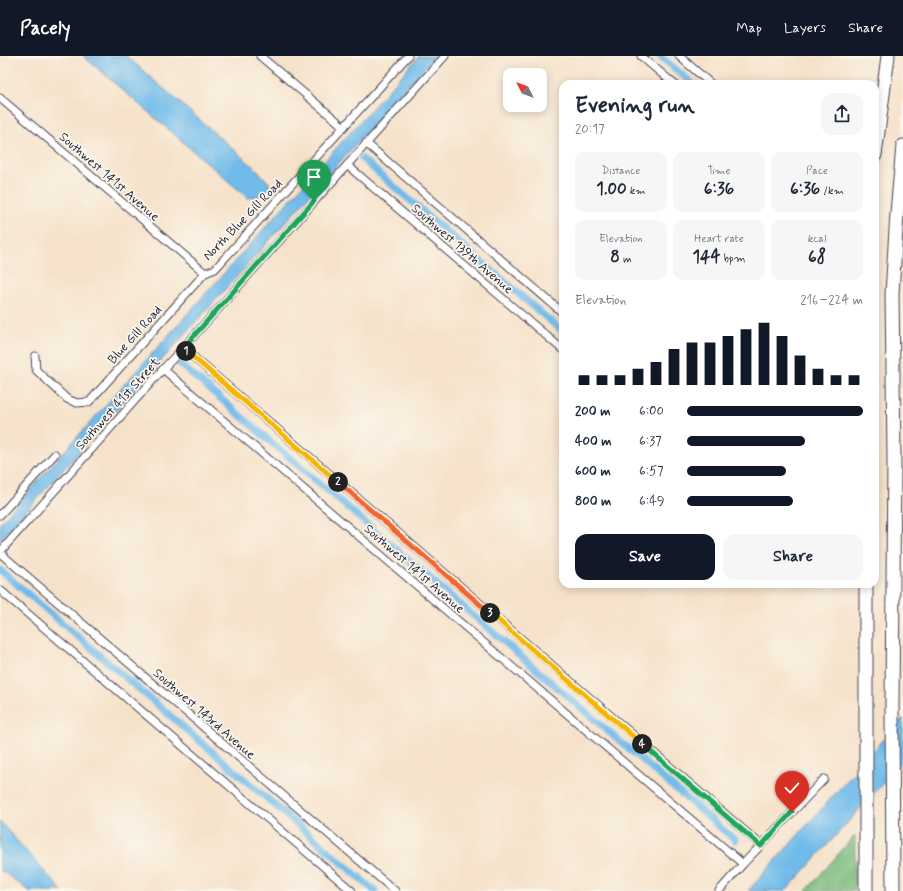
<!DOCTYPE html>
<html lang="en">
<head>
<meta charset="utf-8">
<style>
  :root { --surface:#fff; --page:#f6f6f7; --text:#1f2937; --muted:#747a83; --accent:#111827 }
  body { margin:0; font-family:Mynerve,sans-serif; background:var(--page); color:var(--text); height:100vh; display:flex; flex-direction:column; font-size:15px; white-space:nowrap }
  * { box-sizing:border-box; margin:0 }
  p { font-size:13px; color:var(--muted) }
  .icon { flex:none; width:22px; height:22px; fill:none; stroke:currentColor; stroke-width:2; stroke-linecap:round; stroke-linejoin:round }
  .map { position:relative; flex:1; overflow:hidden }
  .details { position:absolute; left:559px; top:24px; width:320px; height:508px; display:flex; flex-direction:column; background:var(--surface); border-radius:12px; box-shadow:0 2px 10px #0003 }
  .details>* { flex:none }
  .needle { width:26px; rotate:312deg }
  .fabs { position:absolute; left:503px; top:12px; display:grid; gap:8px }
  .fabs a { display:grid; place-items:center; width:44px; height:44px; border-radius:8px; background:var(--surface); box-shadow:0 2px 10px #0003; font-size:20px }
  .pin { position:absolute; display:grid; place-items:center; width:34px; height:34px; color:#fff; margin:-41px -17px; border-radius:50% 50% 50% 0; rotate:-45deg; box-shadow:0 0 4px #0007 }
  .pin .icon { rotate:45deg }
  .km { position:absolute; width:20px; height:20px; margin:-10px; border-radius:50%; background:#222; color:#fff; font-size:11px; line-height:20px; text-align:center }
  .round { display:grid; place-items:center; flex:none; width:42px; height:42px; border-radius:12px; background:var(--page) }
  .head { display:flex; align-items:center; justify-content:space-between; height:68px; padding:0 16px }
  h1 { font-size:22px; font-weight:700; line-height:30px }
  .figures { display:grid; grid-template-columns:repeat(3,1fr); gap:6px; height:68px; padding:4px 16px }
  .figures div { display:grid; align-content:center; border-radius:10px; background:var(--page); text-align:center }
  .figures b { font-size:17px; font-weight:700 }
  .figures small { font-size:11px; font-weight:400 }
  .figures p { font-size:11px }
  .chart { height:112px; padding:8px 16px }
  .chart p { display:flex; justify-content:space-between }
  .chart svg { width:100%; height:72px; margin-top:4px; stroke:var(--accent); stroke-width:6 }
  .cta { display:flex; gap:8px; margin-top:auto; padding:8px 16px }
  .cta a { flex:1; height:46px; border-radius:12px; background:var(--accent); color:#fff; font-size:16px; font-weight:700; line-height:46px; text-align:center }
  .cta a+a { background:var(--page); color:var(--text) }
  ul { padding:0 16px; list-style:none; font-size:13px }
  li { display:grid; grid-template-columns:64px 48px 1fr; align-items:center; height:30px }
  li i { height:10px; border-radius:5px; background:var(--accent) }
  header { display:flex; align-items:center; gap:24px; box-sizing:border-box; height:56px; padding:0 20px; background:var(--accent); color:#fff }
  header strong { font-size:19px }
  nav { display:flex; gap:22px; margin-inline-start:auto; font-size:14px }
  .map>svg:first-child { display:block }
</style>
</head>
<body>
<header>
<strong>Pacely</strong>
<nav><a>Map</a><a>Layers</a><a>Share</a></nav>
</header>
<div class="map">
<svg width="903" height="835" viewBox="0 0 903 835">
  <rect width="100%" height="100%" fill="#fbf7ec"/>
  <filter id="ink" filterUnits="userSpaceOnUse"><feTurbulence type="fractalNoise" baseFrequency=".025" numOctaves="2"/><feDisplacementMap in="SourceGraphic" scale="8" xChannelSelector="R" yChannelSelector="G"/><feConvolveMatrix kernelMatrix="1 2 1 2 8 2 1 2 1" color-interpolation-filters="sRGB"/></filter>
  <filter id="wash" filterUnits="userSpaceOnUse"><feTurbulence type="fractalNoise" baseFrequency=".012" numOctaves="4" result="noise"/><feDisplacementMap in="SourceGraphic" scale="16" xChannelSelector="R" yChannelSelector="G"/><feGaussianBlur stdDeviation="0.9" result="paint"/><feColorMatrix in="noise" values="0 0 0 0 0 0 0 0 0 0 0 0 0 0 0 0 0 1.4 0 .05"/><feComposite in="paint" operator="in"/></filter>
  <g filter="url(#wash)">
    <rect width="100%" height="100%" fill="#f6e2ca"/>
    <!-- forest -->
    <path fill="#79b97a" stroke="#4e6e5a" d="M855,779V835H806Z"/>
    <!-- water -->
    <path fill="#71bbea" stroke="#4a6e92" d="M83,0H126L255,112L270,128L264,139L248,142Z
      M419,0H435L0,484V467Z
      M903,662V705L786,835H748Z
      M0,766L62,835H29L5,817L0,815Z"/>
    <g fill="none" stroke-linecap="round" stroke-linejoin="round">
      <!-- canal -->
      <path stroke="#71bbea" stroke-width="7" d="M660,0L693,28
        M362,103L563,276
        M179,307L735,784
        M0,514L375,835"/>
    </g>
  </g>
  <g filter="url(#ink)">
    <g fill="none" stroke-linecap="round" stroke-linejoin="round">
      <defs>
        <path id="street" d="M260,0L344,71
          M641,0L674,28
          M679,0L711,28
          M0,42L205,217
          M366,87L563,257
          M347,109L563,294
          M183,292L761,789
          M35,300L36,314L67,343L77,347L89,346L205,217L215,213L408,0
          M163,313L743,808
          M0,459L55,398
          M0,496L163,313L183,292L445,0
          M0,497L395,835
          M0,534L352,835
          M719,835L743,808L824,723"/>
        <path id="highway" d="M875,99L888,0
          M866,835V528
          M893,835L892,647L894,402L892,238L897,157L903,90"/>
      </defs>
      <!-- street casing -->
      <use href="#street" stroke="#423f50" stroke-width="9"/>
      <!-- highway casing -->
      <use href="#highway" stroke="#423f50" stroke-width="15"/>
      <!-- street -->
      <use href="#street" stroke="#fff" stroke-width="7"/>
      <!-- highway -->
      <use href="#highway" stroke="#fff" stroke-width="13"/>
    </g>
  </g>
  <g fill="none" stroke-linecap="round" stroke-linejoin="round" filter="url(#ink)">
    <defs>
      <path id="split-1" d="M186,295L183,292L314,145"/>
      <path id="split-2" d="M186,295L338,426"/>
      <path id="split-3" d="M338,426L490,557"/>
      <path id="split-4" d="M490,557L642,688"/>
      <path id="split-5" d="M642,688L761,790L792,756"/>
    </defs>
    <!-- split-1 casing -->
    <use href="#split-1" stroke="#fff" stroke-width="8"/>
    <!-- split-2 casing -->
    <use href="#split-2" stroke="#fff" stroke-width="8"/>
    <!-- split-3 casing -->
    <use href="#split-3" stroke="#fff" stroke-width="8"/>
    <!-- split-4 casing -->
    <use href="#split-4" stroke="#fff" stroke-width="8"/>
    <!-- split-5 casing -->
    <use href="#split-5" stroke="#fff" stroke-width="8"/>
    <!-- split-1 -->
    <use href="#split-1" stroke="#22a559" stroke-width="5"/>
    <!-- split-2 -->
    <use href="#split-2" stroke="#f5b400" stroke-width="5"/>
    <!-- split-3 -->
    <use href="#split-3" stroke="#f0652b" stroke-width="5"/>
    <!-- split-4 -->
    <use href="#split-4" stroke="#f5b400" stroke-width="5"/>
    <!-- split-5 -->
    <use href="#split-5" stroke="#22a559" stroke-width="5"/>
  </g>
  <g text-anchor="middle" stroke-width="3.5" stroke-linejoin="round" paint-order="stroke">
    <!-- street labels -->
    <g font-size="13" fill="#22223b" stroke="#fbf7ec">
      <text transform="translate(110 120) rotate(41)" y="5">Southwest 141st Avenue</text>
      <text transform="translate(242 163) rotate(-46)" y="5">North Blue Gill Road</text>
      <text transform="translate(463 192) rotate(41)" y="5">Southwest 139th Avenue</text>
      <text transform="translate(134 278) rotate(-48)" y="5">Blue Gill Road</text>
      <text transform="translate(117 347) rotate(-48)" y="5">Southwest 41st Street</text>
      <text transform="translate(415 512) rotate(41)" y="5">Southwest 141st Avenue</text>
      <text transform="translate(205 657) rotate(41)" y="5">Southwest 143rd Avenue</text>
    </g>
  </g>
</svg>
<div class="fabs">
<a><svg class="needle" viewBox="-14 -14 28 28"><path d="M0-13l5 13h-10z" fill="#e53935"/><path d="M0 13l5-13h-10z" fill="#747a83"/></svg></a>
</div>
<div class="pin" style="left:314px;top:145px;background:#1e9e55"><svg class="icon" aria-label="arrive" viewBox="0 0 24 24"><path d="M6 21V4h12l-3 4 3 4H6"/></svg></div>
<div class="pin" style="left:792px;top:756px;background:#d93025"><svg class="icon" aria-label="check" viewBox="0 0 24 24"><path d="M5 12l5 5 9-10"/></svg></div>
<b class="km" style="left:186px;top:295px">1</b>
<b class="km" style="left:338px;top:426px">2</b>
<b class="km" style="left:490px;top:557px">3</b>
<b class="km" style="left:642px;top:688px">4</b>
<section class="details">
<div class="head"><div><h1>Evening run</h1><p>20:17</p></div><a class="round"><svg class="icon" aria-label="share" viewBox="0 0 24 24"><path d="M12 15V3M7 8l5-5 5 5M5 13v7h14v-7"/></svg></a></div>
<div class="figures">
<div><p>Distance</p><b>1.00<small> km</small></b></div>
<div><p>Time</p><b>6:36</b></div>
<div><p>Pace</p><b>6:36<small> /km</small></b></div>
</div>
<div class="figures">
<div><p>Elevation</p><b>8<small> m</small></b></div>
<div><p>Heart rate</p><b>144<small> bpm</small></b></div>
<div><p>kcal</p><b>68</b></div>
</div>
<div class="chart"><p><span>Elevation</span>216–224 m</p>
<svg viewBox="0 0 160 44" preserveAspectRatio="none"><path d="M5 44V38M15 44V38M25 44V38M35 44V34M45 44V30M55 44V22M65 44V18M75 44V18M85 44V14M95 44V10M105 44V6M115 44V14M125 44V26M135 44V34M145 44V38M155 44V38"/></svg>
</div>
<ul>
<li><b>200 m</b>6:00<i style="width:100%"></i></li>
<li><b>400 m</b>6:37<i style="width:67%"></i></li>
<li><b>600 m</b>6:57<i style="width:56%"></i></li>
<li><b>800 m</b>6:49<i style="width:60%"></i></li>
</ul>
<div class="cta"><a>Save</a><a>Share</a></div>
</section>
</div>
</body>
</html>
